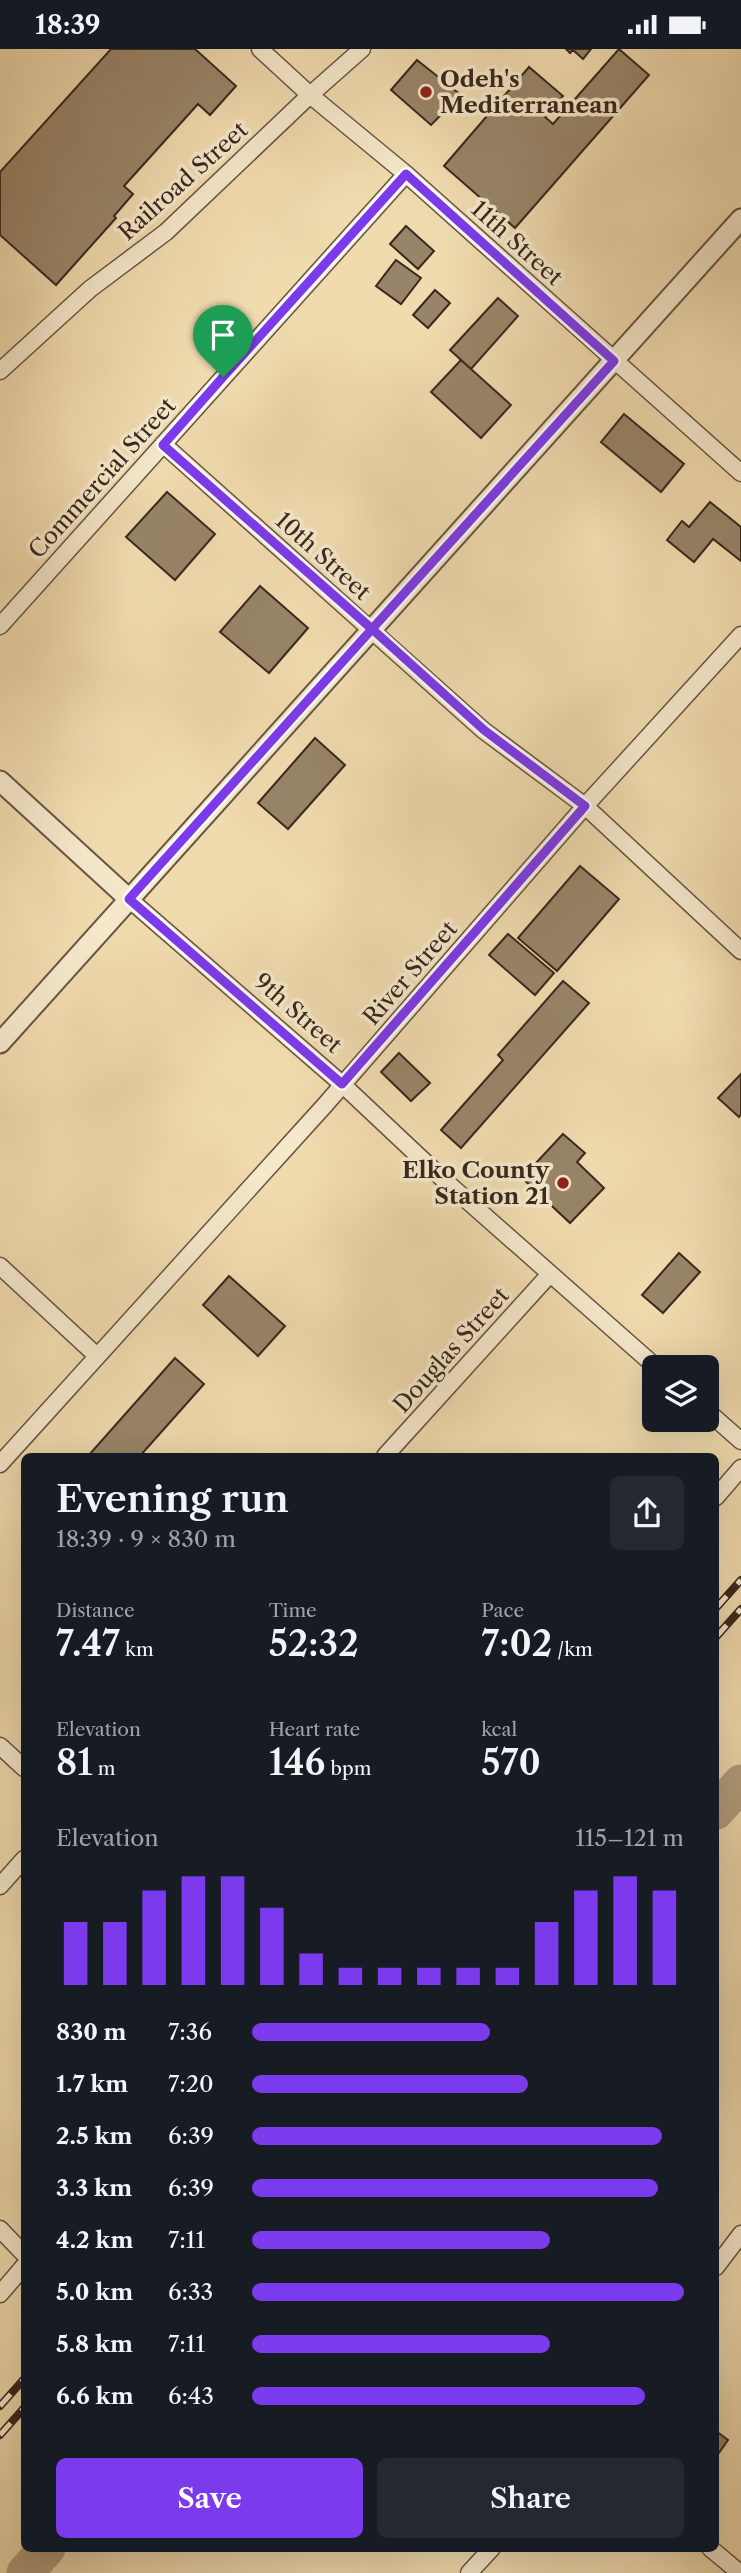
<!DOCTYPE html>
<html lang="en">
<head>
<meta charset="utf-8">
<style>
  :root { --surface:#171b24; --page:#242831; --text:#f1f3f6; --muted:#9ea1a6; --accent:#7c3aed }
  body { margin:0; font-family:"Libre Caslon Text",serif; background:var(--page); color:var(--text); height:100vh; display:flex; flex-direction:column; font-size:26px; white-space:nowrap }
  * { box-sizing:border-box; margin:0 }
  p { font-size:23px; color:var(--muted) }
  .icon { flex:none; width:38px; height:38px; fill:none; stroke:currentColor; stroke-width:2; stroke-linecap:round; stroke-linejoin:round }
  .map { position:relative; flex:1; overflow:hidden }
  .drawer { position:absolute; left:21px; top:1404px; width:698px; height:1099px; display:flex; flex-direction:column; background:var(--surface); border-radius:10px; box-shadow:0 7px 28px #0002 }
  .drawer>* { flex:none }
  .buttons { position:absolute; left:642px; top:1306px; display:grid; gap:14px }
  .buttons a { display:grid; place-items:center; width:77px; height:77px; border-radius:10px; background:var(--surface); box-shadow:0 7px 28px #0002; font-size:35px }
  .pin { position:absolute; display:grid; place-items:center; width:60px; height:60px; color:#fff; margin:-72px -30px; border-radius:50% 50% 50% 0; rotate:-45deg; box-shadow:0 0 7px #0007 }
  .pin .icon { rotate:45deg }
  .round { display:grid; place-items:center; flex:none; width:74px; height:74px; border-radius:10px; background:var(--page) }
  .head { display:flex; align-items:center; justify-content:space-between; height:119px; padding:0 35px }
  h1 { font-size:38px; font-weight:600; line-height:52px }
  .metrics { display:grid; grid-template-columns:repeat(3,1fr); gap:10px; height:119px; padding:7px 35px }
  .metrics div { display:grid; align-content:center }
  .metrics b { font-size:35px; font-weight:600 }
  .metrics small { font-size:19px; font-weight:400 }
  .metrics p { font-size:19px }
  .chart { height:196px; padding:14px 35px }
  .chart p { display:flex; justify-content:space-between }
  .chart svg { width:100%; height:126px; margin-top:7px; stroke:var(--accent); stroke-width:6 }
  .primary-button { display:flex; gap:14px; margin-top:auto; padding:14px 35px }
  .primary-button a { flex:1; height:80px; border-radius:10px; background:var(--accent); color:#fff; font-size:28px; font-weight:600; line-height:80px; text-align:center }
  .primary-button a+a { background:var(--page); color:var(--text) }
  ul { padding:0 35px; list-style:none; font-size:23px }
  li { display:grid; grid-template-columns:112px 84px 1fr; align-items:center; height:52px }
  li i { height:18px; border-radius:9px; background:var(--accent) }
  .status { display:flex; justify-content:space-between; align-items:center; height:49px; padding:0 35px; background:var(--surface); direction:ltr }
  .status svg { height:19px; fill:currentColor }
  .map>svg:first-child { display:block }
</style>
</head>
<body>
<div class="status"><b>18:39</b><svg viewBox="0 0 49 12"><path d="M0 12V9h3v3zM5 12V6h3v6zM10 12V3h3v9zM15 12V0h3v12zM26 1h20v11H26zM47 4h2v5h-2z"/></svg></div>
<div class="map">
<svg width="741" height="2524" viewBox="0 0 741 2524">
  <rect width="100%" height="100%" fill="#f0dbaf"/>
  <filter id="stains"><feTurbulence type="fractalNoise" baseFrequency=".00286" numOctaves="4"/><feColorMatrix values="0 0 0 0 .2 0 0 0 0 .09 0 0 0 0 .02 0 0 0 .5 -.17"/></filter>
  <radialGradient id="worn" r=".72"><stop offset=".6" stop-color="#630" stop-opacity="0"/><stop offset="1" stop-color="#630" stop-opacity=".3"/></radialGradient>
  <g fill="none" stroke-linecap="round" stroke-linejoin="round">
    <!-- river -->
    <path stroke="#b29e7e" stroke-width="37" d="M716,1762L741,1734
      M25,2524L47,2499"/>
  </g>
  <!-- building -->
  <path fill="#988569" stroke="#39281e" stroke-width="2" d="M111,0H195L236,37L210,66L198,55L124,137L133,145L114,167L116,169L56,236L0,186V123Z
    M566,0H591L583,10L573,1L570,4Z
    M619,0L649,26L515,179L444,117L529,18L563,47L545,68L553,75Z
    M417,11L461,46L431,76L391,41Z
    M406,177L434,202L418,220L390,195Z
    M396,211L421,229L401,255L376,237Z
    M435,241L450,254L428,279L413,266Z
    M498,249L518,267L471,320L450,301Z
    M461,311L511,356L481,389L431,343Z
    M624,365L684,415L661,443L601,393Z
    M167,443L215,485L175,531L126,488Z
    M710,453L741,478V512L713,490L694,513L667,491L682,472L689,478Z
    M260,537L308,579L269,624L220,583Z
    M315,689L345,716L288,780L258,754Z
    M580,817L619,850L557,922L518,889Z
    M508,885L554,924L535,946L489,906Z
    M563,932L589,954L461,1099L441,1081L503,1011L498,1006Z
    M399,1004L430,1034L411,1052L381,1023Z
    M741,1025V1065L739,1068L718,1049Z
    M563,1085L585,1104L577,1113L604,1139L570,1174L522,1129Z
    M679,1204L700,1223L663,1264L642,1246Z
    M229,1227L285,1277L258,1307L203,1256Z
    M175,1309L204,1335L140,1407H88Z
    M716,2382L728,2391L716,2408Z"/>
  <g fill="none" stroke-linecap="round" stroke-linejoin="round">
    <defs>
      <path id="minor" d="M260,0L310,46L406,125L741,424
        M0,322L90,240L166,183L310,46L362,0
        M163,395L483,681L585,757L741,902
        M0,577L406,125
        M129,850L342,1035L444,1131L656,1318
        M0,1217L97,1307
        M707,1362L741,1392
        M385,1407L550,1225
        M0,1415L325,1056L585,757L741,586
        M716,1448L741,1419
        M0,1697L24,1719
        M0,1837L24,1810
        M0,2180L24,2205
        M716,2218L741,2185
        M0,2245L24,2217
        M710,2499L740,2524
        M469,2524L492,2499"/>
      <path id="tertiary" d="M0,732L129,850
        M0,994L741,170"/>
    </defs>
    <!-- minor casing -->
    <use href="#minor" stroke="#675542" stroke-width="19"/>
    <!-- tertiary casing -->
    <use href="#tertiary" stroke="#675542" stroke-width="23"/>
    <!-- minor -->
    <use href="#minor" stroke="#f5e8cb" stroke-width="16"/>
    <!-- tertiary -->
    <use href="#tertiary" stroke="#f5e8cb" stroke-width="19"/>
    <defs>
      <path id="rail" d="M716,1559L741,1531
        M716,1588L741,1560
        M0,2357L24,2330
        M0,2386L24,2359"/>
    </defs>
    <!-- rail casing -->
    <use href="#rail" stroke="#39281e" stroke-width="8"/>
    <!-- rail -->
    <use href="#rail" stroke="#f5e8cb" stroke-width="5" stroke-dasharray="16" stroke-linecap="butt"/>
  </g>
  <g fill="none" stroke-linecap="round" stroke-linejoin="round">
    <defs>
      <path id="route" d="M223,328L163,396L372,580L129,850L342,1035L585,757L484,681L372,580L614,312L406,125L223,328"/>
    </defs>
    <!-- route casing -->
    <use href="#route" stroke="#fff" stroke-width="14"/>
    <!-- route -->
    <use href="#route" stroke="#7c3aed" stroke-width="9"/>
  </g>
  <!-- markers -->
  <g fill="#8f2418" stroke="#f5e8cb" stroke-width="2.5">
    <circle cx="426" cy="43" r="7"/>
    <circle cx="563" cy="1134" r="7"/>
  </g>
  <g text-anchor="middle" stroke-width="7" stroke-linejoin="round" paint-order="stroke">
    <!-- poi labels -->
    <g font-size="23" font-weight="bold" fill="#39281e" stroke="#f5e8cb" text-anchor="start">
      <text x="440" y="38">Odeh's<tspan x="440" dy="26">Mediterranean</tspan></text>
      <text x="549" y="1129" text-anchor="end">Elko County<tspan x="549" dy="26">Station 21</tspan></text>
    </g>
    <!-- street labels -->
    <g font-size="23" fill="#39281e" stroke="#f5e8cb">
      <text transform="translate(183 132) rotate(-42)" y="8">Railroad Street</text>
      <text transform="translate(517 194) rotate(42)" y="8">11th Street</text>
      <text transform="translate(102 429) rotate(-48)" y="8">Commercial Street</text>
      <text transform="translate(323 507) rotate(42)" y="8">10th Street</text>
      <text transform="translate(410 924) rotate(-49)" y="8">River Street</text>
      <text transform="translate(298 964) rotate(41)" y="8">9th Street</text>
      <text transform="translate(451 1301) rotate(-48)" y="8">Douglas Street</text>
    </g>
  </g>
  <rect width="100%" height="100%" filter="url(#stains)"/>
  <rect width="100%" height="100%" fill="url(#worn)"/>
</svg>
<div class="buttons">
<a><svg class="icon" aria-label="layers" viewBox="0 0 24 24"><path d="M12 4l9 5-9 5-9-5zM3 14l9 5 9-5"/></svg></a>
</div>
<div class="pin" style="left:223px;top:328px;background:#1e9e55"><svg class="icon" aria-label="arrive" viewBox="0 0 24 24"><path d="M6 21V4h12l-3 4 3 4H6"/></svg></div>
<section class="drawer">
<div class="head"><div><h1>Evening run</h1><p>18:39 · 9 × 830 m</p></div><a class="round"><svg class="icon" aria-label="share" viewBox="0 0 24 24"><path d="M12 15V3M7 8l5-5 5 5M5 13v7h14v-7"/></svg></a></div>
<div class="metrics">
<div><p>Distance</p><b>7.47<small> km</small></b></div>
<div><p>Time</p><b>52:32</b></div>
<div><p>Pace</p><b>7:02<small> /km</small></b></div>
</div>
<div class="metrics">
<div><p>Elevation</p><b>81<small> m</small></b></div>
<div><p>Heart rate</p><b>146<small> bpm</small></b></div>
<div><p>kcal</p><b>570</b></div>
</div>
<div class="chart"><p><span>Elevation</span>115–121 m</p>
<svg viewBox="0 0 160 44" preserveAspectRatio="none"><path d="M5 44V22M15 44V22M25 44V11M35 44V6M45 44V6M55 44V17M65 44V33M75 44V38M85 44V38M95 44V38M105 44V38M115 44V38M125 44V22M135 44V11M145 44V6M155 44V11"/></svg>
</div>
<ul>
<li><b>830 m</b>7:36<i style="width:55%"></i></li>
<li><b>1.7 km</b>7:20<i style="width:64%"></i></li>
<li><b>2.5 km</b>6:39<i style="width:95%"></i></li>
<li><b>3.3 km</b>6:39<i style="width:94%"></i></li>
<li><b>4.2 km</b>7:11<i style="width:69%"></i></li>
<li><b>5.0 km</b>6:33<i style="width:100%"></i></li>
<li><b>5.8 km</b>7:11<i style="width:69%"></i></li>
<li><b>6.6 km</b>6:43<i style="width:91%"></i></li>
</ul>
<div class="primary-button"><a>Save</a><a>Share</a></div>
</section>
</div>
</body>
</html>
